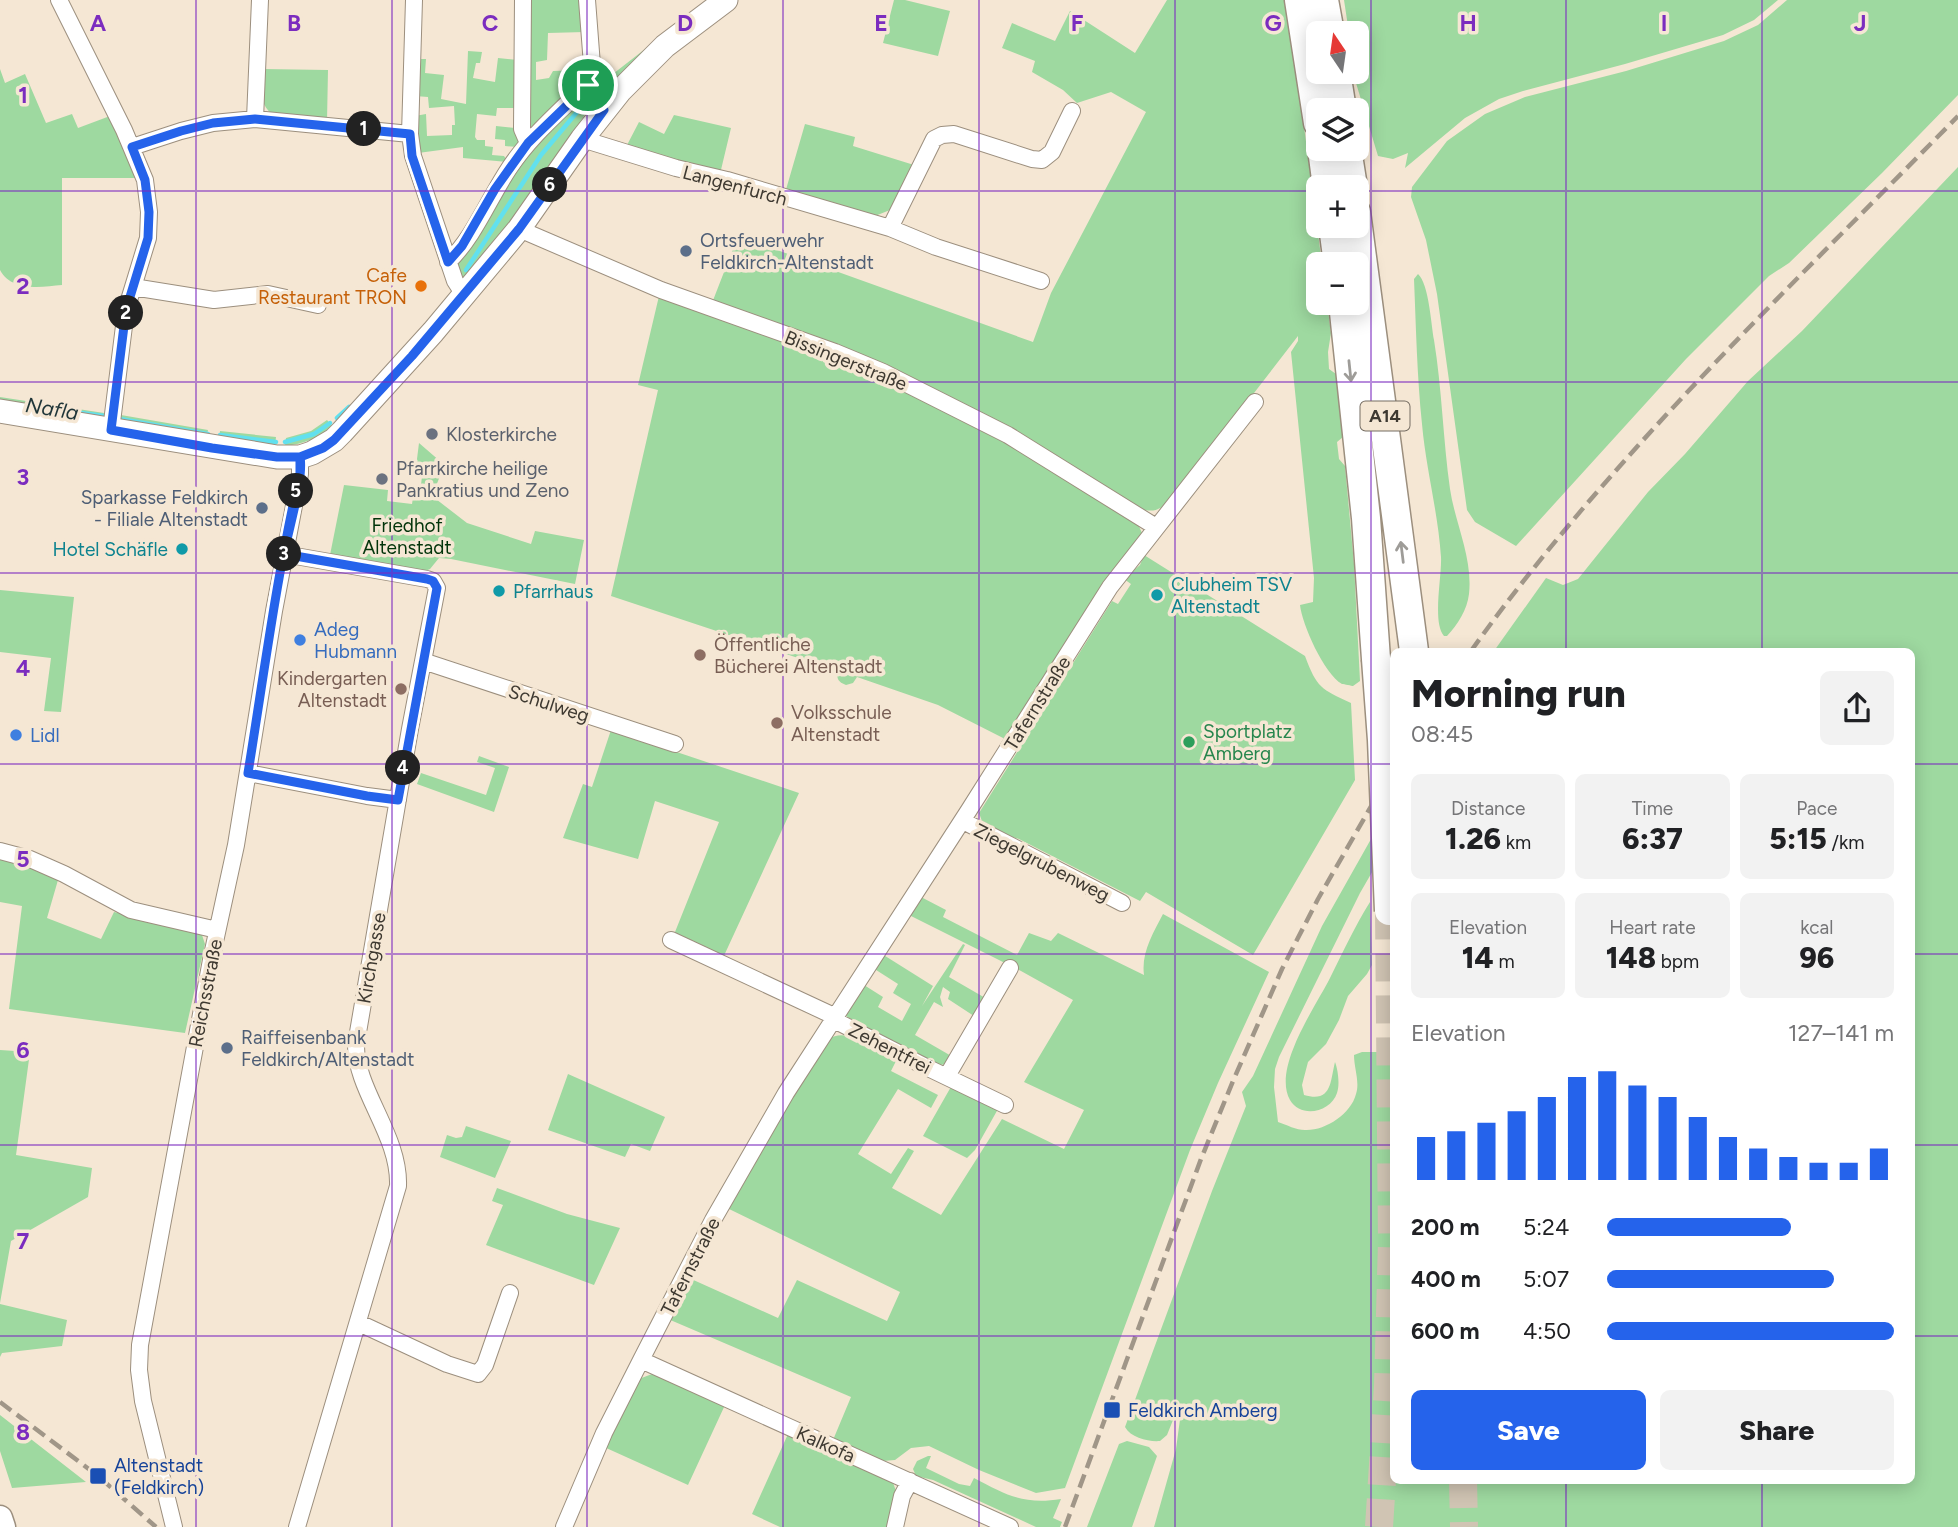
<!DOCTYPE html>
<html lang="en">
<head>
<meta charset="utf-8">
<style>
  :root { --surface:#fff; --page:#f2f2f2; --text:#202124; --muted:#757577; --accent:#2563eb }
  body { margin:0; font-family:Figtree,sans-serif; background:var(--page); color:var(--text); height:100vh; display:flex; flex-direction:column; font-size:26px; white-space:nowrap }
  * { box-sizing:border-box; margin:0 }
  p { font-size:23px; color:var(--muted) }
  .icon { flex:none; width:38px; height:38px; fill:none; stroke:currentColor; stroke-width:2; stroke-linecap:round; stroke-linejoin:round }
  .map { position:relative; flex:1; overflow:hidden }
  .drawer { position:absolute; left:1390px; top:648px; width:525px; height:836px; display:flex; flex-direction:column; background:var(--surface); border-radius:10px; box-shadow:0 4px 18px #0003 }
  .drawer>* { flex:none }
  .needle { width:46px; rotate:347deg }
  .controls { position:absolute; left:1306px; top:21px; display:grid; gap:14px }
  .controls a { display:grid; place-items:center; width:63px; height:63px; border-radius:10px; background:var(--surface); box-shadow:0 4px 18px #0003; font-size:35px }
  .pin { position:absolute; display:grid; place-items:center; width:60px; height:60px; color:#fff; margin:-30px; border:4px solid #fff; border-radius:50%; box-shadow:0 2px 7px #0007 }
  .km { position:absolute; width:35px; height:35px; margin:-18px; border-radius:50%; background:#222; color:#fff; font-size:19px; line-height:35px; text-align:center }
  .round { display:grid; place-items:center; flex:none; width:74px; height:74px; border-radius:10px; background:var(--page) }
  .head { display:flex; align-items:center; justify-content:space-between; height:119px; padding:0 21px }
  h1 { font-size:38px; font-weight:800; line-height:52px }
  .figures { display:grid; grid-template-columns:repeat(3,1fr); gap:10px; height:119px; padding:7px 21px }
  .figures div { display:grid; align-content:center; border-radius:10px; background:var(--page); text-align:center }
  .figures b { font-size:30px; font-weight:800 }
  .figures small { font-size:19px; font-weight:400 }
  .figures p { font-size:19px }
  .chart { height:196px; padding:14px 21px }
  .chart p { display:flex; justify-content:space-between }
  .chart svg { width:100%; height:126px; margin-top:7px; stroke:var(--accent); stroke-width:6 }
  .action { display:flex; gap:14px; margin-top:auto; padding:14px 21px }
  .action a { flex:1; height:80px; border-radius:10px; background:var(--accent); color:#fff; font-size:28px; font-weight:800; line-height:80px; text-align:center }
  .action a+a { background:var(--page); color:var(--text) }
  ul { padding:0 21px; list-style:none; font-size:23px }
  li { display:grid; grid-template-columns:112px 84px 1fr; align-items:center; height:52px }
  li i { height:18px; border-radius:9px; background:var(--accent) }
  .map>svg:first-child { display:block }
</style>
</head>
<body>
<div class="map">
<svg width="1958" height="1527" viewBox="0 0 1958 1527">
  <rect width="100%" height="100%" fill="#f5e7d4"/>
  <!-- green -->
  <path fill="#9ed9a0" d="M529,0H581L585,32L548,33L547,60L536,62V80L549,78L553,71L586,70L583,79L532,131L528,129Z
    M708,0L609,93L601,94L600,84Z
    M894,0H905L950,11L938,56L883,43Z
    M1167,0H1284L1305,134L1322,264H1318V303H1327L1331,333L1328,352L1329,369L1336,374L1343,437L1337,442L1339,459L1345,466L1354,564L1360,681L1353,686C1352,686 1344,684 1342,684C1324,674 1302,624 1300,605L1313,602L1314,578L1291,352L1298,341V336L1179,490C1167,503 1160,515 1141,509L1067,464L712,303L738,236L1033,342L1051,293L1146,112L1111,92L1077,103L1063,90L1032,72L1035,61L1002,48L1012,23L1055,41L1070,11L1135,53Z
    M1344,0H1778L1754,20L1723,35L1625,64L1523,91L1499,99L1465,118L1405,168L1408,153L1393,159L1378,156L1356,83V33H1349Z
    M1787,0H1958V95L1882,173L1789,263L1769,276L1686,359L1516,546L1475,522L1467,510L1437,294L1426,240L1411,197L1412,187L1447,141L1485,114L1525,97L1626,71L1724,41L1758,25Z
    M468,51L482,52L480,63H476L473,78L495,82L498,58L518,60L519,108H497L496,116L477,114L475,137L477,140H485V146L493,147L492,155L504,156L508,162L463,158V147L418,153L415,116L426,114L427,136L452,135V125H455L454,106L429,108L428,97L415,96L416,59H426L425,73L444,75L441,99L466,104Z
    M0,69L5,83L25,74L46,123L72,114L78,128L110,116L138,178H62V285C41,287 12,292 0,270Z
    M263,69L328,70L327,121L275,116C257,105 262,87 263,69Z
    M583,97C590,106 586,114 580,122L583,125L512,225L465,278L458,272L456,258L515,165Z
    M674,115L731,128L720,174L626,147L639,122L664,134Z
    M805,124L855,137L853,146L914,165L890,210L875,216L785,193Z
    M496,126L515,128L519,133L518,147L505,146V140L495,139Z
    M1958,167V1527H1154L1176,1449L1181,1412L1177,1410L1167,1435L1160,1441C1149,1442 1131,1438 1125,1427L1212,1191L1246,1106L1242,1092L1253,1076L1322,926L1393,800V836L1360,893L1279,1057L1275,1069L1274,1087L1278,1122C1287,1125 1296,1130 1305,1130C1325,1131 1351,1114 1356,1094C1360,1082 1354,1068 1354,1055L1362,1052H1393V1480H1911V651H1494L1546,578L1563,585L1578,579L1648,492L1685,454L1748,381L1802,331Z
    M1418,274C1429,284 1431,324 1434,340C1442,389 1443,439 1450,489C1455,523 1473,558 1469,594C1467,610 1458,624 1447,636H1444C1432,622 1442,577 1441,557C1438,512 1426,469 1422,424C1417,376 1416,327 1414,279Z
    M659,296L822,354L882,379L1004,440L1137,522L1142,533L1141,538L1007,740L938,705L857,677L853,683L846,685C838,682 837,679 837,671L611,596L658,390L638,385Z
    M0,397L104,413L103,421L0,405Z
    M121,415L208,430L206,439L119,424Z
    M327,420L333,427C317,438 304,444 285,446L286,438L311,431Z
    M220,431L276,437L275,445L219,440Z
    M419,443L441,462L440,476L432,496L467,523L531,544L535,531L584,540L575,584L451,559L439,558L430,569L423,572L330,555L344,485L388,490L387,501L412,504L414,491L421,485L422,476L416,467Z
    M1144,555L1305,656C1317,688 1321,689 1351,703L1355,780L1253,955L1146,892L1140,901L1019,839L996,832L983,824L979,813L1112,601L1118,604L1131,584L1124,579L1140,565Z
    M0,590L74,597L61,712L44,711L51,658L0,652Z
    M611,730L799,793L722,960L673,937L719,822L655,801L638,859L563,838L583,784L592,787Z
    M479,756L509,767L494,812L417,784L421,773L486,795L495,768L477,762Z
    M0,859L41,871L58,880L47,918L101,939L114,912L194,931L202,935L205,944L185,1033L9,1009L22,906L0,902Z
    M921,897L946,910L943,917L1017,955L1029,933L1051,941L1058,933L1144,975C1141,953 1153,933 1163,914L1269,972L1218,1083L1190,1150L1065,1488L1036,1493L979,1470L929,1446L911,1448L895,1460L883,1461L833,1440L851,1397L668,1319L689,1278L778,1318L797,1280L887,1321L900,1292L727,1208L783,1110L829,1039C846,1026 880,1050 897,1059L891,1071L938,1095L931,1108L898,1089L858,1154L891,1174L908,1148L914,1151L892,1188L941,1215L1002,1119L1064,1149L1084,1110L1024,1082L1073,1000L1021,971L907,914Z
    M1370,902L1372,965L1367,974L1348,996L1339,1020L1326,1044L1308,1062L1302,1085L1304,1095C1332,1103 1330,1082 1335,1062C1338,1070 1340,1084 1337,1093C1331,1112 1301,1119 1290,1100C1272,1068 1316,1006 1330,978C1343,952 1355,926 1370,902Z
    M963,944L965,945L949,977L987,999L977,1018L948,999L950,992L943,987L940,997L943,1007L934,1002L915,1035L953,1057L946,1064L935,1066L844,1015L864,985L883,997L878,1007L902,1021L911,1004L893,993L898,984L873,968L882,954L933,986L922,1006Z
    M0,1050L30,1052L16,1155L92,1168L88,1197L11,1241L0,1303Z
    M568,1074L665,1117L650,1151L631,1144L625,1157L548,1130Z
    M952,1085L998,1109L975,1150L967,1158L923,1136Z
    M466,1126L511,1141L495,1178L440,1157L447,1135L456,1138L462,1137Z
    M497,1188L567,1214L620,1228L594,1285L486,1245L503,1205L492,1201Z
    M0,1304L67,1320L62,1346L2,1353L0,1357Z
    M652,1374L725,1405L688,1485L604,1447L639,1379Z
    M0,1415L86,1482L12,1488L0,1451Z
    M788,1434L892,1480L896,1491L888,1527H780L752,1514Z
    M1127,1441L1149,1447L1157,1456L1132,1527H1087L1119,1444Z
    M928,1456H931L926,1468L959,1484L970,1486L974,1478C1006,1495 1024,1505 1061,1499L1053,1518L1062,1522L1060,1527H1036L933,1480L916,1476L913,1469L917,1461Z"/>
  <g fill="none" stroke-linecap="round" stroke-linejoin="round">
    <!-- stream -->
    <path stroke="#62e0ee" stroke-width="4.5" d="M466,270L541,155L578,111
      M74,412L104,416
      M337,418L349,407
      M120,419L208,434
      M220,435L276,442
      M285,442L314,434L330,423"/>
    <!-- highway-tunnel -->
    <path stroke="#d0c4b3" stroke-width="28" stroke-dasharray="28 14" stroke-linecap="butt" d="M1463,1480L1464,1527
      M1379,1527L1388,1386L1392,1242L1389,911"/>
    <defs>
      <path id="street" d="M59,0L124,130L145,180L149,212L148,238L126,310L111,430
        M414,0L410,134L413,156L455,281L464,295
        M523,0L522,129L528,143
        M587,0L594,91L604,110
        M255,119L260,0
        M582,139L676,168L727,180L890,228L936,247L1041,281
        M132,147L181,131L213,123L255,119L410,134
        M890,228L934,139L942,135L954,134L1032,159L1042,160L1052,152L1072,111
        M519,229L661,290L835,352L883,372L1008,435L1156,527
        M448,262C475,236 489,198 510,167C530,137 558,113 583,88L593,84
        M133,287L214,300L268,294L318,305
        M284,554L427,579L433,581L437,588L410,729L356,1044C355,1090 400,1135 398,1186L297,1527
        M423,661L675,744
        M248,773L367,796L398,800
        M963,821L1122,903
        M0,851L30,859L64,874L131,910L217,930
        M671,940L836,1017
        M834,1020L924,1066L1005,1105
        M947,1076L1010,968
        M359,1323L447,1364L478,1374L485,1365L510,1293
        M641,1360L1010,1527
        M174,1527L143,1401L139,1370L140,1345L211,960L236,845L274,611L300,474V457
        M564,1527L604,1433L641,1360L713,1220L786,1093L969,810L1110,587L1255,402
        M895,1527L902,1496L910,1481"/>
      <path id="secondary" d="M0,411L277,457H300L312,453L334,440L342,432L433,332L519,229L582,139L620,91L665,46L726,0"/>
      <path id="primary" d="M0,1518L3,1527"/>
      <path id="highway" d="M1299,0L1318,123
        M1324,0L1330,33
        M1336,72L1342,110
        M1322,149L1327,187
        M1347,149L1353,187
        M1356,212L1414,651
        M1333,226L1338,264
        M1343,303L1366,518L1376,659"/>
    </defs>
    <!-- street casing -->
    <use href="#street" stroke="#9c8f7e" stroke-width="18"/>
    <!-- secondary casing -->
    <use href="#secondary" stroke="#9c8f7e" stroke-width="25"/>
    <!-- primary casing -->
    <use href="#primary" stroke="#9c8f7e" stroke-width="27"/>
    <!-- highway casing -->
    <use href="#highway" stroke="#9c8f7e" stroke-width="31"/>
    <!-- street -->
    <use href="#street" stroke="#fff" stroke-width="16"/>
    <!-- secondary -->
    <use href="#secondary" stroke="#fff" stroke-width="23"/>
    <!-- primary -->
    <use href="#primary" stroke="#fff" stroke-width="24"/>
    <!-- highway -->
    <use href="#highway" stroke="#fff" stroke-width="28"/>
    <!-- rail -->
    <path stroke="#a09688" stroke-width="4.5" stroke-dasharray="14 7" stroke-linecap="butt" d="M1471,651C1611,455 1790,288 1958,116
      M0,1402L98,1476L156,1527
      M1065,1527L1201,1159L1233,1081L1282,969L1318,899L1393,768"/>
    <defs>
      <path id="highway-bridge" d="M1376,659L1382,740L1389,911"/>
    </defs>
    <!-- highway-bridge casing -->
    <use href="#highway-bridge" stroke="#9c8f7e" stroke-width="31" stroke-linecap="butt"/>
    <!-- highway-bridge -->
    <use href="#highway-bridge" stroke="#fff" stroke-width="28"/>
  </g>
  <!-- one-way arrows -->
  <defs><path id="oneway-shaft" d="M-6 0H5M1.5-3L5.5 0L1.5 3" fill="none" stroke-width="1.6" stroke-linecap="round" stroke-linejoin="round" transform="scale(1.75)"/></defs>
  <g stroke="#9e9c98">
    <use href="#oneway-shaft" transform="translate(1350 371) rotate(84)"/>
    <use href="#oneway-shaft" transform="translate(1402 552) rotate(-97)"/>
  </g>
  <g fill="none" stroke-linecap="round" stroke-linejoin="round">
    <defs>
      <path id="route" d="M588,85L528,143L495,189L462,246L448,262L412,156L410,134L255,119L213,123L181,131L132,147L145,180L149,212L148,238L126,310L111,430L212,448L277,457H300V474C277,573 264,674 248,773L367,796L398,800L437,588L433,581L427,579L284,554C288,530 304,480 300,457L323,448L334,440L412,356L519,229L604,110L596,97L593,84L588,85"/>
    </defs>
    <!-- route casing -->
    <use href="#route" stroke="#fff" stroke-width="14"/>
    <!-- route -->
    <use href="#route" stroke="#2563eb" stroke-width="9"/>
  </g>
  <!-- grid -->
  <path fill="none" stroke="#7b2cbf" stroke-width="2" stroke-opacity="0.55" d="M196,0V1527M392,0V1527M587,0V1527M783,0V1527M979,0V1527M1175,0V1527M1371,0V1527M1566,0V651M1762,0V651M0,191H1318M1356,191H1958M0,382H1958M0,573H1958M0,764H1393M1911,764H1958M0,954H1393M1911,954H1958M0,1145H1393M1911,1145H1958M0,1336H1393M1911,1336H1958M1566,1480V1527M1762,1480V1527"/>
  <!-- markers -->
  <g fill="#5c6f8a" stroke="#f5e7d4" stroke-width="2.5">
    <circle cx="686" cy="251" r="7"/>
    <circle cx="262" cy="508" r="7"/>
    <circle cx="227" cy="1048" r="7"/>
  </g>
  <circle fill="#e8710a" stroke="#f5e7d4" stroke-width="2.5" cx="421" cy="286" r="7"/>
  <g fill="#6b7280" stroke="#f5e7d4" stroke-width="2.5">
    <circle cx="432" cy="434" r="7"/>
    <circle cx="382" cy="479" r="7"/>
  </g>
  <g fill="#0f9aa8" stroke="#f5e7d4" stroke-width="2.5">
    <circle cx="182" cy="549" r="7"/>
    <circle cx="499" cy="591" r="7"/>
    <circle cx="1157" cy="595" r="7"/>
  </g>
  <g fill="#3f7fe0" stroke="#f5e7d4" stroke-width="2.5">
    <circle cx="300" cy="640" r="7"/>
    <circle cx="16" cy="735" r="7"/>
  </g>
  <g fill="#8d6e63" stroke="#f5e7d4" stroke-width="2.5">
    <circle cx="700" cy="655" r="7"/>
    <circle cx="401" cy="689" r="7"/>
    <circle cx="777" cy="723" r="7"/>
  </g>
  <circle fill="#2e9e5b" stroke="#f5e7d4" stroke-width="2.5" cx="1189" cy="742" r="7"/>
  <g fill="#1a4fb4" stroke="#f5e7d4" stroke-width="2.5">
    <rect x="1103" y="1401" width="18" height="18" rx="3.5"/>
    <rect x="89" y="1467" width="18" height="18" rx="3.5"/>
  </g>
  <g text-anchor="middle" stroke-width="7" stroke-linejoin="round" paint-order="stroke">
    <!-- shield labels -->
    <rect fill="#f5e7d4" stroke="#756d62" stroke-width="2" x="1360.5" y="401.5" width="49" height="29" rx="5"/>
    <g font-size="18" font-weight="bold" fill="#3e3931">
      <text x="1385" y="422">A14</text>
    </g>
    <!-- street labels -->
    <g font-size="19" fill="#3e3931" stroke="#f5e7d4">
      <text transform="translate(735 185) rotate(15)" y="7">Langenfurch</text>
      <text transform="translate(846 360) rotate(22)" y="7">Bissingerstraße</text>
      <text transform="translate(549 703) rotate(18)" y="7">Schulweg</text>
      <text transform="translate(1037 703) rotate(-58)" y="7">Tafernstraße</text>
      <text transform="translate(1042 862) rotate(27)" y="7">Ziegelgrubenweg</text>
      <text transform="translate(371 958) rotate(-80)" y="7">Kirchgasse</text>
      <text transform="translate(205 993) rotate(-79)" y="7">Reichsstraße</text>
      <text transform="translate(890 1048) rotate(27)" y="7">Zehentfrei</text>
      <text transform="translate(690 1266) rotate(-63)" y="7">Tafernstraße</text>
      <text transform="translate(826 1444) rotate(24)" y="7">Kalkofa</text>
    </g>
    <!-- service labels -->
    <g font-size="19" fill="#4e5e75" stroke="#f5e7d4" text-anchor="start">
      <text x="700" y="247">Ortsfeuerwehr<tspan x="700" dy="22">Feldkirch-Altenstadt</tspan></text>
      <text x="248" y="504" text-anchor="end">Sparkasse Feldkirch<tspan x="248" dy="22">- Filiale Altenstadt</tspan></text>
      <text x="241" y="1044">Raiffeisenbank<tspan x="241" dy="22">Feldkirch/Altenstadt</tspan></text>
    </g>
    <!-- food labels -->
    <g font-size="19" fill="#c56008" stroke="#f5e7d4" text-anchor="end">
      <text x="407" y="282">Cafe<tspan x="407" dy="22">Restaurant TRON</tspan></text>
    </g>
    <!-- worship labels -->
    <g font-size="19" fill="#5b616d" stroke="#f5e7d4" text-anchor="start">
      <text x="446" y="441">Klosterkirche</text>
      <text x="396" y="475">Pfarrkirche heilige<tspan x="396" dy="22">Pankratius und Zeno</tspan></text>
    </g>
    <!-- park labels -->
    <g font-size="19" fill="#02340a" stroke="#f5e7d4">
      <text x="407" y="532">Friedhof<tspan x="407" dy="22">Altenstadt</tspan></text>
    </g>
    <!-- culture labels -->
    <g font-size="19" fill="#0d838f" stroke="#f5e7d4" text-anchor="start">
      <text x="168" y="556" text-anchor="end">Hotel Schäfle</text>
      <text x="1171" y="591">Clubheim TSV<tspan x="1171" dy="22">Altenstadt</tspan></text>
      <text x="513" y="598">Pfarrhaus</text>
    </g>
    <!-- shop labels -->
    <g font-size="19" fill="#366cbe" stroke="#f5e7d4" text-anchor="start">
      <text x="314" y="636">Adeg<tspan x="314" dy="22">Hubmann</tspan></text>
      <text x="30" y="742">Lidl</text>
    </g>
    <!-- education labels -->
    <g font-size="19" fill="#785e54" stroke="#f5e7d4" text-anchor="start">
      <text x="714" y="651">Öffentliche<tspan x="714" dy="22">Bücherei Altenstadt</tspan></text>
      <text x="387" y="685" text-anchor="end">Kindergarten<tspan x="387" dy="22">Altenstadt</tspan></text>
      <text x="791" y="719">Volksschule<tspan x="791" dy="22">Altenstadt</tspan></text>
    </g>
    <!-- leisure labels -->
    <g font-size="19" fill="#27864d" stroke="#f5e7d4" text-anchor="start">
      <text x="1203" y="738">Sportplatz<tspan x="1203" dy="22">Amberg</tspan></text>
    </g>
    <!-- transit labels -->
    <g font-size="19" fill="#164399" stroke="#f5e7d4" text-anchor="start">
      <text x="1128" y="1417">Feldkirch Amberg</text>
      <text x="114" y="1472">Altenstadt<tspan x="114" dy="22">(Feldkirch)</tspan></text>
    </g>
    <!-- water labels -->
    <g font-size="21" font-style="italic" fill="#1f3538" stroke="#f5e7d4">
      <text transform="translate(52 409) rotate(9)" y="7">Nafla</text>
    </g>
  </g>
  <g font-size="23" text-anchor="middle" font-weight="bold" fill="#7b2cbf" stroke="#f5e7d4" stroke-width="7" stroke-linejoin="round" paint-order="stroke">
    <text x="98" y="31">A</text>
    <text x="294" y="31">B</text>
    <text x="490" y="31">C</text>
    <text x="685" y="31">D</text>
    <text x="881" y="31">E</text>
    <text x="1077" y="31">F</text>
    <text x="1273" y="31">G</text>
    <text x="1468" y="31">H</text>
    <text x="1664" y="31">I</text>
    <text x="1860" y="31">J</text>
    <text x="23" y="103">1</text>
    <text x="23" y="294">2</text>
    <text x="23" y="485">3</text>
    <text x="23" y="676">4</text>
    <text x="23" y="867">5</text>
    <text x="23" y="1058">6</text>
    <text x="23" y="1249">7</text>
    <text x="23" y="1440">8</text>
  </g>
</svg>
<div class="controls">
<a><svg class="needle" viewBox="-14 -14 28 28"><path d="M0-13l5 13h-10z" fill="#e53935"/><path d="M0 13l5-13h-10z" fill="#757577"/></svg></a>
<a><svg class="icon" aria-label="layers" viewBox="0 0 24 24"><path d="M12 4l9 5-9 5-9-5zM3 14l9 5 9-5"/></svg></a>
<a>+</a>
<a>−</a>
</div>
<div class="pin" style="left:588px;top:85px;background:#1e9e55"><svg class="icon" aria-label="arrive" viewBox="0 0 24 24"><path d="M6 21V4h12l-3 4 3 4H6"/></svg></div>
<b class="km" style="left:364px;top:129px">1</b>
<b class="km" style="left:126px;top:313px">2</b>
<b class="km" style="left:284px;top:554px">3</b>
<b class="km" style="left:403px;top:768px">4</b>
<b class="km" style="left:296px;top:491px">5</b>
<b class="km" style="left:550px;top:185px">6</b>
<section class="drawer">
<div class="head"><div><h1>Morning run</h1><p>08:45</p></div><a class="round"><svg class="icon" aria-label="share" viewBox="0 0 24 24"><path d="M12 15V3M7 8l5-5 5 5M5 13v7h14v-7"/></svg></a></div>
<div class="figures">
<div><p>Distance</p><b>1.26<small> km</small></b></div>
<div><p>Time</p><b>6:37</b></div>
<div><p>Pace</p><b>5:15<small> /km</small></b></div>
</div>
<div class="figures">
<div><p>Elevation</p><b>14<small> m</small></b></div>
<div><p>Heart rate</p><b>148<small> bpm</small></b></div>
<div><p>kcal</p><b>96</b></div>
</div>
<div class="chart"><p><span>Elevation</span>127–141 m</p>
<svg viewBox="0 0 160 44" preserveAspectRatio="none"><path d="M5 44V29M15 44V27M25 44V24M35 44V20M45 44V15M55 44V8M65 44V6M75 44V11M85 44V15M95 44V22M105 44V29M115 44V33M125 44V36M135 44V38M145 44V38M155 44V33"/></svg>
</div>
<ul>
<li><b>200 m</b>5:24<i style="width:64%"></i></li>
<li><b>400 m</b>5:07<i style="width:79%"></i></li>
<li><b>600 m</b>4:50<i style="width:100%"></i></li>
</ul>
<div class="action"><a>Save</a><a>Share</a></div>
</section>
</div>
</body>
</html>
